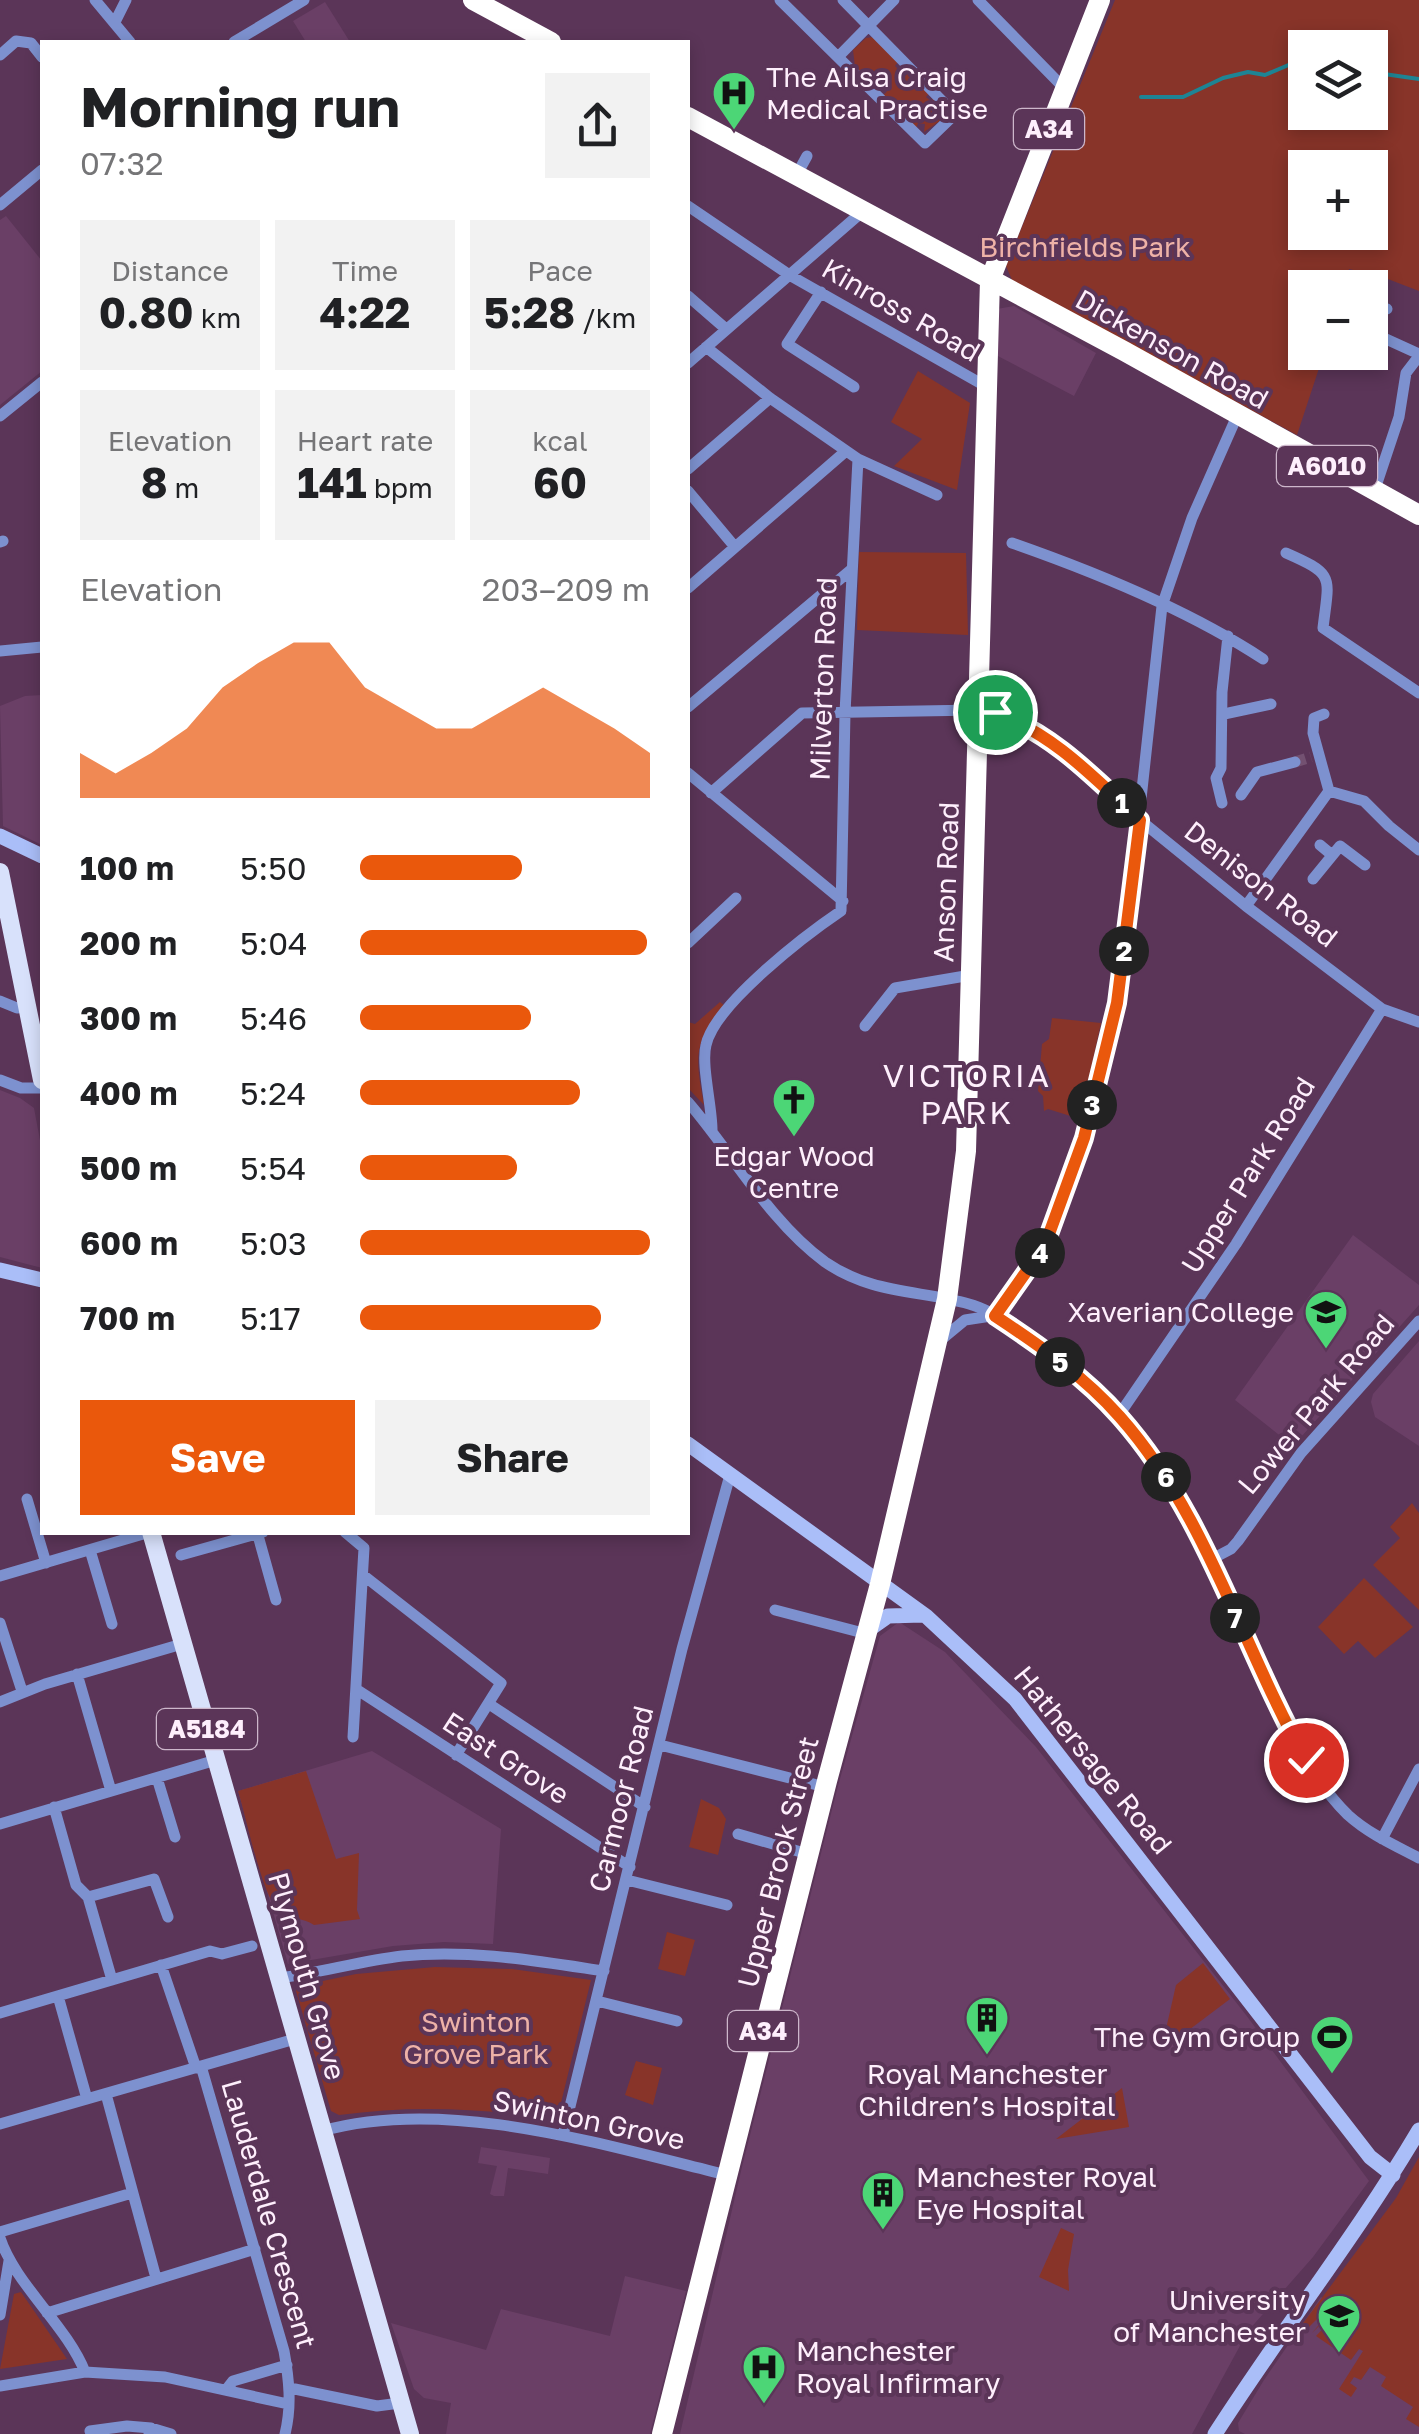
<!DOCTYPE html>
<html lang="en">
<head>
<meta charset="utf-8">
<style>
  :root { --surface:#fff; --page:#f2f2f2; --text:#202124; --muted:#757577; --accent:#ea580c }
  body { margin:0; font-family:"Golos Text",sans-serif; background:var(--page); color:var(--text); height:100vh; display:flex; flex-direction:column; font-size:38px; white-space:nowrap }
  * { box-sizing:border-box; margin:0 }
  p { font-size:32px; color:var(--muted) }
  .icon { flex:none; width:55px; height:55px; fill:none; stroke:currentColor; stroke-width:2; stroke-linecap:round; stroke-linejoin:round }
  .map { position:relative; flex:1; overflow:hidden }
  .side { position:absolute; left:40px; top:40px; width:650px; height:1495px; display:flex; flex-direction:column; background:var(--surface); border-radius:0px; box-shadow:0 5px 15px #0003 }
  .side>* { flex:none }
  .fabs { position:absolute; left:1288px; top:30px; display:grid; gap:20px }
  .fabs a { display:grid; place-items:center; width:100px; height:100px; border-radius:0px; background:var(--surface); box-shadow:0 5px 15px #0003; font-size:50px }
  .pin { position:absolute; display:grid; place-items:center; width:85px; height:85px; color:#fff; margin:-42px; border:5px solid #fff; border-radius:50%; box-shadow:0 2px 10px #0007 }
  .km { position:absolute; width:50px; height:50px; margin:-25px; border-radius:50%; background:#222; color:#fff; font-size:28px; line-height:50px; text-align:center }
  .round { display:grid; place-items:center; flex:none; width:105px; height:105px; border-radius:0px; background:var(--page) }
  .headline { display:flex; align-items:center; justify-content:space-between; height:170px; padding:0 40px }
  h1 { font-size:55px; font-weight:700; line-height:75px }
  .figures { display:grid; grid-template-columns:repeat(3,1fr); gap:15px; height:170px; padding:10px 40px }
  .figures div { display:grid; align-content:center; border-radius:0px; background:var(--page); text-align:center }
  .figures b { font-size:42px; font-weight:700 }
  .figures small { font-size:28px; font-weight:400 }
  .figures p { font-size:28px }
  .chart { height:280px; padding:20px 40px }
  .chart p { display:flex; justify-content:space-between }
  .chart svg { width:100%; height:180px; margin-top:10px; fill:var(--accent); opacity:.7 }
  .primary-button { display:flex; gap:20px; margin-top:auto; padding:20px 40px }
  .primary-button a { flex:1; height:115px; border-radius:0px; background:var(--accent); color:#fff; font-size:40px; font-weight:700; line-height:115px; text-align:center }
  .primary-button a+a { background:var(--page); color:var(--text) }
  ul { padding:0 40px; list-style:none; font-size:32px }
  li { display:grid; grid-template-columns:160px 120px 1fr; align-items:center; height:75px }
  li i { height:25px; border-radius:12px; background:var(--accent) }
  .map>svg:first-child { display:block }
</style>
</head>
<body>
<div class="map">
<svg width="1419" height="2434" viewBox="0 0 1419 2434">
  <rect width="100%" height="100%" fill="#5b3558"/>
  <!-- built -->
  <path fill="#6a3f66" d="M325,2L350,42H306L293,21Z
    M6,216L42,261V371L0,405V220Z
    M1014,306L1096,353L1074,396L994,354L997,309Z
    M42,695V845L3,826L0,706L25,696Z
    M0,1090L20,1098L34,1108L42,1151V1268L0,1257Z
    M1353,1235L1419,1285V1305L1293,1446L1235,1400Z
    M1419,1341V1446L1375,1417L1371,1402L1373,1394Z
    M899,1622L945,1652L1036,1747L1246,2015L1369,2181L1313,2257L1248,2331L1192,2434H680L742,2167L838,1786L880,1636Z
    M372,1751L501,1829L493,1944L444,1942L393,1946L288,1964L238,1791Z
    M481,2147L550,2158L548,2174L508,2168L504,2196H494L490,2194L497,2166L478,2163Z
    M625,2276L686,2291L650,2434H446L451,2403L424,2398L414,2389L391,2323L486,2350L501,2309L610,2336Z
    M1321,2297L1419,2370V2434H1245L1239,2431L1238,2423L1264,2380Z"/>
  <!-- green -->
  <path fill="#883429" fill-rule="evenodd" d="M1115,0H1419V291L1380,276L1349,269L1344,287L1305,288V352L1324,353L1297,435L1012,280L1006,266ZM1305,48H1370V112H1305ZM1305,168H1370V232H1305Z
    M873,37L900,59L895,66L905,76L911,71L920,80L915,85L920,90L926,85L931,91L926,97L931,101L936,96L945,107H937L936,113L944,115V118L924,132L925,124L918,123L916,129L907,122L913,115L903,105L896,111L882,97L888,90L878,80L872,86L855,67L853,50L866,38Z
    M918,371L970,403L957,490L894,466L922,439L891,422Z
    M859,552L966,553L968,635L857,630Z
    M720,1002L726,1007C691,1042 696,1060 704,1105L688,1088V1022L695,1024Z
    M1052,1018L1101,1023L1080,1119L1048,1109L1044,1111L1043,1096L1038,1091L1042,1044L1049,1039Z
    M1412,1503L1419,1513V1610L1373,1565L1400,1538L1390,1527Z
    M1364,1578L1413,1627L1375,1658L1358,1641L1344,1654L1318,1627Z
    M306,1771L336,1859L359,1853L357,1910L360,1919L314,1925C303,1917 289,1920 278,1910C262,1895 246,1816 238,1791Z
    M701,1799L719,1808L726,1819L718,1855L689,1847Z
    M667,1932L695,1940L685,1976L658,1969Z
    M1203,1963L1230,1999L1161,2051L1176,1985Z
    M435,1967L512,1969L591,1980L558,2115L553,2119C481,2108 411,2105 339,2115L331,2111L296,1991L299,1986L356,1974Z
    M636,2061L662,2068L653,2105L625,2095Z
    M1122,2088L1129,2127L1056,2139Z
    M1419,2157V2427L1406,2419L1413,2407L1381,2386L1386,2377L1370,2367L1361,2380L1354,2377L1350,2383L1357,2388L1351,2397L1339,2389L1363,2351L1359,2349L1351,2360L1316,2336L1340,2311L1336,2309L1312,2333L1334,2307L1331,2305L1307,2329L1301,2326L1396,2198Z
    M1061,2228L1074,2234L1068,2270L1069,2291L1039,2277Z
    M21,2292L67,2359L0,2369L14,2294Z"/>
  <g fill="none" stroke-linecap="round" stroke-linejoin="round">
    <!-- stream -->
    <path stroke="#1e8494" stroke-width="4" d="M1370,72L1419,79
      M1141,97H1183L1223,78L1248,72L1265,75L1305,58"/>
    <!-- street-tunnel -->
    <path stroke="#735171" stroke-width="11" stroke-dasharray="11 5.5" stroke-linecap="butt" d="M1295,762L1311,757"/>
    <!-- street -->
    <path stroke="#7d91cf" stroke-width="11" d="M95,0L130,42
      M780,0L925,143L955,114L843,0
      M978,0L1065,89
      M115,22L126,0
      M234,42L304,0
      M0,55L16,41L31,43L42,57
      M838,57L894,0
      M796,176L807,156
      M0,205L42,170
      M688,206L791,276L987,387
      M821,292L787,344L854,387
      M688,296L726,329
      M1387,309L1376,310L1375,334L1419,354
      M706,347L770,398L858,459L937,495
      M688,363L862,212
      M0,416L42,382
      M688,469L770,398
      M688,491L735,547
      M1374,492L1399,417L1406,373L1419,356
      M0,542L3,541
      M1012,543C1095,572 1190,611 1263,659
      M1286,553C1336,575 1329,576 1323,628L1419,693
      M688,588L846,451
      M0,651L42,647
      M688,707L852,569
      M1224,714L1271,704
      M1324,714L1314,718L1313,733L1329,791
      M688,773L843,901
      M1329,791L1364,801L1389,826L1419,850
      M711,793L802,713L978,710L995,712L1029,726L1059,746L1140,820L1246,906L1382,1009L1419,1022
      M1241,795L1257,772L1295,762
      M1222,803L1216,778L1221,768L1222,692L1228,636
      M1320,845L1332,855
      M1313,879L1340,846L1365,865
      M1246,906L1329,791
      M688,943L736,898
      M0,1001L17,1008L28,1007
      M865,1026L895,988L971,975
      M0,1080L21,1088H42
      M688,1102C733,1154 769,1221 825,1262C871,1294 919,1290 969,1304C1016,1317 1099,1390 1129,1428C1192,1505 1225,1598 1268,1687C1290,1731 1312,1780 1348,1815C1369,1834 1394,1845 1419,1858
      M712,1130C712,1106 701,1065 706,1045C715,1004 807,934 841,911L845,713L858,459
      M995,1316C1012,1293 1031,1271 1044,1246C1085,1170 1111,1040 1124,955L1162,606L1192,518L1237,416
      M942,1339L965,1320L991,1316
      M1119,1415L1236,1244L1382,1009
      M27,1499L46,1563
      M257,1532L276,1600
      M345,1532L364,1548L353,1737
      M90,1550L112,1624
      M181,1555L263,1532
      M1210,1560L1231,1549L1238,1541L1301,1453L1419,1321
      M363,1575L501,1683L456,1755
      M0,1576L150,1532
      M775,1610L867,1634
      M0,1623L22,1691
      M77,1674L111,1791
      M356,1689L630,1867
      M0,1702L45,1684L182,1644
      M489,1704L645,1807
      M660,1745L825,1787
      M157,1778L175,1837
      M54,1807L76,1885L88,1897L112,1980
      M0,1824L216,1760
      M738,1834L808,1854
      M1382,1839L1419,1769
      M627,1880L727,1905
      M88,1897L154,1879L168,1917
      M161,1965L196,2068
      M279,1978C320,1973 360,1961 402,1956C470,1949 537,1961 604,1971
      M58,1996L87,2099
      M597,2001L677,2021
      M0,2013L210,1951L222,1954L252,1946
      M201,2066L284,2351C289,2379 292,2406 285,2434
      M106,2094L156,2278
      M0,2124L295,2039
      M322,2131C448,2096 603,2145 727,2175
      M563,2135L682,1649L730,1475
      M0,2232L132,2193
      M0,2238C15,2284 67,2326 85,2372
      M47,2313L255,2249
      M0,2315L9,2261
      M0,2386L85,2372L165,2377L288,2404
      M290,2388L377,2406L400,2403
      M226,2390L233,2381L287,2365
      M91,2434L90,2431L127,2426L151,2428
      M149,2434L151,2428L171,2434"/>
    <!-- secondary -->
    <path stroke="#aabef8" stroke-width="15" d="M0,836L42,856
      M0,1270L42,1280
      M688,1444L926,1616L1015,1699L1370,2157L1393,2175
      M868,1630L888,1616L922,1615
      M1215,2434C1281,2331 1357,2235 1419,2130"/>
    <!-- primary -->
    <path stroke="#d8e1fb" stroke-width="18" d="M0,872L42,1080
      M151,1532L410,2434"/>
    <!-- highway -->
    <path stroke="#fff" stroke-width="20" d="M473,0L551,42
      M688,117L1124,351L1419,515
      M662,2434L827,1781L880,1584L947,1299L966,1151L990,280L1100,0"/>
  </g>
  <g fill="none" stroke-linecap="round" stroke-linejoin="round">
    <defs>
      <path id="route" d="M995,712C1057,737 1092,776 1140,820L1117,1003L1084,1138L1045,1245L995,1316C1039,1345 1085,1377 1120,1417C1207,1515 1242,1647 1306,1760"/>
    </defs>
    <!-- route casing -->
    <use href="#route" stroke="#fff" stroke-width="20"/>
    <!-- route -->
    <use href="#route" stroke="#ea580c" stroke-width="12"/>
  </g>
  <!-- icons -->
  <defs>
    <symbol id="hospital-pin" viewBox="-11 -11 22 30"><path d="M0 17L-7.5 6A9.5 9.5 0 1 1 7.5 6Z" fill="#4cd676" stroke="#5b3558"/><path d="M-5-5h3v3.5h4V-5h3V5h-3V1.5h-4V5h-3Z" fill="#111"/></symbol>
    <symbol id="church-pin" viewBox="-11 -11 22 30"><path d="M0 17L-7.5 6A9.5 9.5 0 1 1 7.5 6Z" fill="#4cd676" stroke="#5b3558"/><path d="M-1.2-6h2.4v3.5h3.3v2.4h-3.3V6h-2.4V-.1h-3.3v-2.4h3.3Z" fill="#111"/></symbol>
    <symbol id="university-pin" viewBox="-11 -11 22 30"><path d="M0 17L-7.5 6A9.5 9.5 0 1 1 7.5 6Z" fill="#4cd676" stroke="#5b3558"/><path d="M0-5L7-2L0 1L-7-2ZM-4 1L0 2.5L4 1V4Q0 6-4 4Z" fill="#111"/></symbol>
    <symbol id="building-pin" viewBox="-11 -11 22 30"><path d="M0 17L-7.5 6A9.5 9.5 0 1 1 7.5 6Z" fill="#4cd676" stroke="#5b3558"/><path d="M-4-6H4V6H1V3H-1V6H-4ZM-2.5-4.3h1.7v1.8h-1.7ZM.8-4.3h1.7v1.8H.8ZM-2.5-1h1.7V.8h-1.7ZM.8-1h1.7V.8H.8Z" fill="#111"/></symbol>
    <symbol id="stadium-pin" viewBox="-11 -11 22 30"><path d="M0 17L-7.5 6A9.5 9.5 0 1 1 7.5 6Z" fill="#4cd676" stroke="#5b3558"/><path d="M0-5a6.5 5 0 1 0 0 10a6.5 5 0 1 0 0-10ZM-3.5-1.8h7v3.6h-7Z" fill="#111"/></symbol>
  </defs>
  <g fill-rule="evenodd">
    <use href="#hospital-pin" x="709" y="68" width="50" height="68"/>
    <use href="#church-pin" x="769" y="1075" width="50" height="68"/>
    <use href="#university-pin" x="1301" y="1287" width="50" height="68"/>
    <use href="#building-pin" x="962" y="1993" width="50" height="68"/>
    <use href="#stadium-pin" x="1307" y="2012" width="50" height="68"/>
    <use href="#building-pin" x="858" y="2168" width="50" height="68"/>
    <use href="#university-pin" x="1314" y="2291" width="50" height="68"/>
    <use href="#hospital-pin" x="739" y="2342" width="50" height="68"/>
  </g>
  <g text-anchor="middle" stroke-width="8" stroke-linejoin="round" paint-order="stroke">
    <!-- shield labels -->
    <g fill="#5b3558" stroke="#cdb7cb" stroke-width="2.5">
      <rect x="1014" y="109" width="70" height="40" rx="8"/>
      <rect x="1277" y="446" width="100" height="40" rx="8"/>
      <rect x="157" y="1709" width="100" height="40" rx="8"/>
      <rect x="728" y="2011" width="70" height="40" rx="8"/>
    </g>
    <g font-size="25" font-weight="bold" fill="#feeffc">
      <text x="1049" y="138">A34</text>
      <text x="1327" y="475">A6010</text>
      <text x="207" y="1738">A5184</text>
      <text x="763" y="2040">A34</text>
    </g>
    <!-- poi labels -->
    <g font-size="28" fill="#feeffc" stroke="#5b3558" text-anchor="start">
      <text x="766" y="87">The Ailsa Craig<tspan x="766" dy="32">Medical Practise</tspan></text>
      <text x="794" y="1166" text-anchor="middle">Edgar Wood<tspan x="794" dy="32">Centre</tspan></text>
      <text x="1294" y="1322" text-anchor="end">Xaverian College</text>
      <text x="1300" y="2047" text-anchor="end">The Gym Group</text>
      <text x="987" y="2084" text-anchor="middle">Royal Manchester<tspan x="987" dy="32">Children’s Hospital</tspan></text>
      <text x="916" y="2187">Manchester Royal<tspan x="916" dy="32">Eye Hospital</tspan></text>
      <text x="1306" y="2310" text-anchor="end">University<tspan x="1306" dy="32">of Manchester</tspan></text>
      <text x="796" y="2361">Manchester<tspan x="796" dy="32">Royal Infirmary</tspan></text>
    </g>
    <!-- park labels -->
    <g font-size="28" fill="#eeb2a7" stroke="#5b3558">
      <text x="1085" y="257">Birchfields Park</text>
      <text x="476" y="2032">Swinton<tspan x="476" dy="32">Grove Park</tspan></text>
    </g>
    <!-- street labels -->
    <g font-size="28" fill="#feeffc" stroke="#5b3558">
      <text transform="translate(901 310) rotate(30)" y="10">Kinross Road</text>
      <text transform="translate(1172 349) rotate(29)" y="10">Dickenson Road</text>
      <text transform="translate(823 679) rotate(-88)" y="10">Milverton Road</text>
      <text transform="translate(946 882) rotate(-88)" y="10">Anson Road</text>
      <text transform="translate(1261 884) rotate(38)" y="10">Denison Road</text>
      <text transform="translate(1248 1175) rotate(-58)" y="10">Upper Park Road</text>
      <text transform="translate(1316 1404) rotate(-50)" y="10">Lower Park Road</text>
      <text transform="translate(506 1758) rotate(33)" y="10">East Grove</text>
      <text transform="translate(1093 1760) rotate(51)" y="10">Hathersage Road</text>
      <text transform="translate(621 1799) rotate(-76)" y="10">Carmoor Road</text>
      <text transform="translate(778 1862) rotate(-76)" y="10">Upper Brook Street</text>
      <text transform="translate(307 1976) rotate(74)" y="10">Plymouth Grove</text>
      <text transform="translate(589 2120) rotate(12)" y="10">Swinton Grove</text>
      <text transform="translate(269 2214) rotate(74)" y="10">Lauderdale Crescent</text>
    </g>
    <!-- quarter labels -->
    <g font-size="32" letter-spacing="2.5" fill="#feeffc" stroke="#5b3558">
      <text x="967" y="1087">VICTORIA<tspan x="967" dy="37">PARK</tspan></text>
    </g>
  </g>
</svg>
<div class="fabs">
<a><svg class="icon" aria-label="layers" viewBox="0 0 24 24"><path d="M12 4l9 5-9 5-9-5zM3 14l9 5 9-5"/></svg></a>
<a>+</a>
<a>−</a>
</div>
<div class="pin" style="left:995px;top:712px;background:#1e9e55"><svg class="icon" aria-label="arrive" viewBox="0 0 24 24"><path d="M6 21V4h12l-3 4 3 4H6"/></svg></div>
<div class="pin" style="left:1306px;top:1760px;background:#d93025"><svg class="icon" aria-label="check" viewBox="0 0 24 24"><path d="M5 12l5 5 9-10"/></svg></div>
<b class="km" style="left:1122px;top:803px">1</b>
<b class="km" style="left:1124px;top:951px">2</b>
<b class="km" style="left:1092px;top:1105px">3</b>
<b class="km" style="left:1040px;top:1253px">4</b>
<b class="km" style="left:1060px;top:1362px">5</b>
<b class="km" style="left:1166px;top:1477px">6</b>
<b class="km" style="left:1235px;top:1618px">7</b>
<section class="side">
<div class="headline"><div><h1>Morning run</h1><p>07:32</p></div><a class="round"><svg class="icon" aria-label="share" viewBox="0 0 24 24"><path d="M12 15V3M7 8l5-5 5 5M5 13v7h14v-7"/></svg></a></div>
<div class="figures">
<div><p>Distance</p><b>0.80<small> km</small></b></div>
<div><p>Time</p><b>4:22</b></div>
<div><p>Pace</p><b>5:28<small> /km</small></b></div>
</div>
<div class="figures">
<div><p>Elevation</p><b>8<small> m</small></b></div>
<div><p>Heart rate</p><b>141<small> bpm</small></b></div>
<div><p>kcal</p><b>60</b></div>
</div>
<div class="chart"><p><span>Elevation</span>203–209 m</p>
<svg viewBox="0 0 160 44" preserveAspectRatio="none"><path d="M0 44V33L10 38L20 33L30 27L40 17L50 11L60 6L70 6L80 17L90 22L100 27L110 27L120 22L130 17L140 22L150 27L160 33V44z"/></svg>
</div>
<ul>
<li><b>100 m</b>5:50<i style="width:56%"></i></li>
<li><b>200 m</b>5:04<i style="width:99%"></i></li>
<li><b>300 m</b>5:46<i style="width:59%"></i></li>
<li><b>400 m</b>5:24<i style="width:76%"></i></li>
<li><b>500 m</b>5:54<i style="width:54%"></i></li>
<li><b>600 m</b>5:03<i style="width:100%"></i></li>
<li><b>700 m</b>5:17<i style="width:83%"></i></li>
</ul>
<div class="primary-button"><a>Save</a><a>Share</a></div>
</section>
</div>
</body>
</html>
